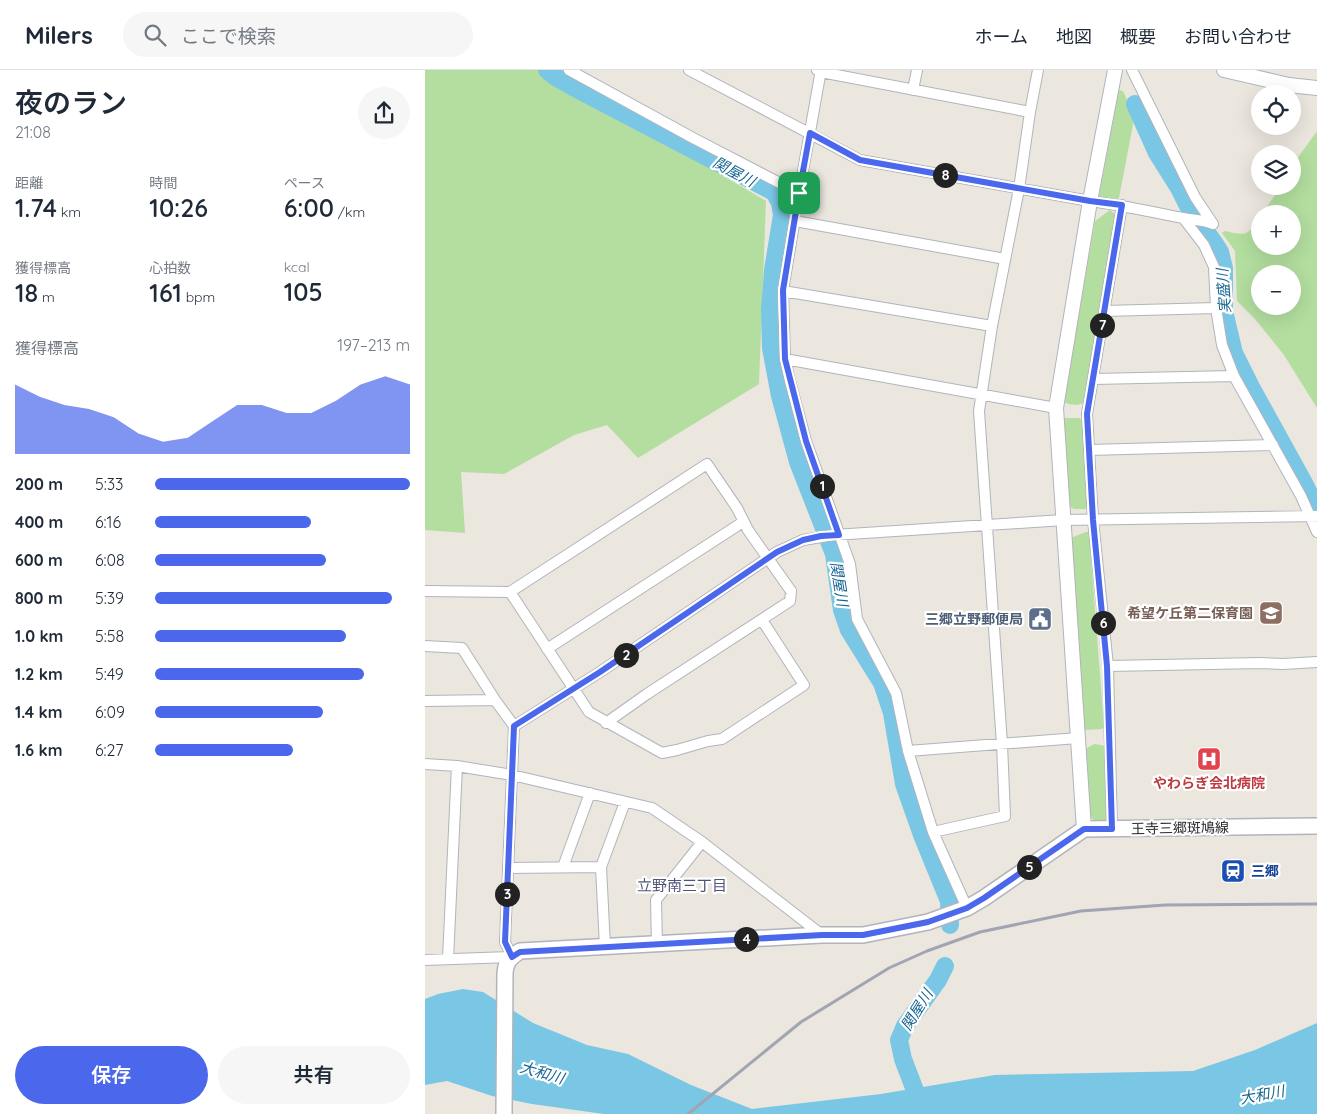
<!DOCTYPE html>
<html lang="ja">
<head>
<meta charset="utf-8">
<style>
  :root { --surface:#fff; --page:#f6f6f7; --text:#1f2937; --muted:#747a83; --line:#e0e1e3; --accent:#4b67ec }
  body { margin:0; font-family:Quicksand,"Noto Sans JP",sans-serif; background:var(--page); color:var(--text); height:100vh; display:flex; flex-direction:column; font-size:19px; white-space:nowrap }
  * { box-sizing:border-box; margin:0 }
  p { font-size:16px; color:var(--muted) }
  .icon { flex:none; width:28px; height:28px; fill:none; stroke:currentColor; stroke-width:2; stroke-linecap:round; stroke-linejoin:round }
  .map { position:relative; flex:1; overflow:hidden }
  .panel { display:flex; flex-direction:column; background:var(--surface); width:425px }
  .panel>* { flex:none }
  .fabs { position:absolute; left:826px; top:15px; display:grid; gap:10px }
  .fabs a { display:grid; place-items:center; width:50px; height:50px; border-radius:50%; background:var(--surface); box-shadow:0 5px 20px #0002; font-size:25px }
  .pin { position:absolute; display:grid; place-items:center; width:42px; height:42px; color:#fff; margin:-21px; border-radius:10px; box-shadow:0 2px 8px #0006 }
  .km { position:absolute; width:25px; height:25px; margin:-12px; border-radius:50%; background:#222; color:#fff; font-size:14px; line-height:25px; text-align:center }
  .round { display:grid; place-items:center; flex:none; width:52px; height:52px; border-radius:26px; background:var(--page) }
  .headline { display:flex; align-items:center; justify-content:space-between; height:85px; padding:0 15px }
  h1 { font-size:28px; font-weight:600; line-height:38px }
  .figures { display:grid; grid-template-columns:repeat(3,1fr); gap:8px; height:85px; padding:5px 15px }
  .figures div { display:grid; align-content:center }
  .figures b { font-size:25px; font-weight:600 }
  .figures small { font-size:14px; font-weight:400 }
  .figures p { font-size:14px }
  .chart { height:140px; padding:10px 15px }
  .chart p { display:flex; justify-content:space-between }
  .chart svg { width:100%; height:90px; margin-top:5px; fill:var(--accent); opacity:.7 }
  .action { display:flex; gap:10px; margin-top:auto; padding:10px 15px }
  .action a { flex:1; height:58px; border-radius:30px; background:var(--accent); color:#fff; font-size:20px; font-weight:600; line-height:58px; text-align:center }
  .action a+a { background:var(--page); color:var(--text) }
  ul { padding:0 15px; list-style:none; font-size:16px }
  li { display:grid; grid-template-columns:80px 60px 1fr; align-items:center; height:38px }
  li i { height:12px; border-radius:6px; background:var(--accent) }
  header { display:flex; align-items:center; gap:30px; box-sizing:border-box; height:70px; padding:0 25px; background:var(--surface); border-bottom:1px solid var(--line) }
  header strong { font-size:24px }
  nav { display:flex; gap:28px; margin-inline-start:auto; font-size:18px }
  .search { width:350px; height:45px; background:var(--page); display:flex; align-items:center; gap:12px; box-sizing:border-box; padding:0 18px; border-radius:28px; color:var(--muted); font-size:19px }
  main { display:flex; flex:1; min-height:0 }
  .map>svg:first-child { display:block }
</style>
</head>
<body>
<header>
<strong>Milers</strong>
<div class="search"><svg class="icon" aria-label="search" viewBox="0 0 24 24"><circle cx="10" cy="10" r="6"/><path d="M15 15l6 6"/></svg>ここで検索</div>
<nav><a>ホーム</a><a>地図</a><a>概要</a><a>お問い合わせ</a></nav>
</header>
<main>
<section class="panel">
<div class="headline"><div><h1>夜のラン</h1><p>21:08</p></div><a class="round"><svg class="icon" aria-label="share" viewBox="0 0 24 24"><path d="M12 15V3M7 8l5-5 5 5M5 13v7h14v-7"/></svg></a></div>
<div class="figures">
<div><p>距離</p><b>1.74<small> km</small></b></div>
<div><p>時間</p><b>10:26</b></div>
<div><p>ペース</p><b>6:00<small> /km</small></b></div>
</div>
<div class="figures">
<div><p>獲得標高</p><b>18<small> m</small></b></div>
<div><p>心拍数</p><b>161<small> bpm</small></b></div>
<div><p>kcal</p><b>105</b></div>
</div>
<div class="chart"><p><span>獲得標高</span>197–213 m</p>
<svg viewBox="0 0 160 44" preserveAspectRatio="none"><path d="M0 44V10L10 16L20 20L30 22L40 26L50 34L60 38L70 36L80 28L90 20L100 20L110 24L120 24L130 18L140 10L150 6L160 10V44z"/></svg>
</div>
<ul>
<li><b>200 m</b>5:33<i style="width:100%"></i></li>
<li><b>400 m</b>6:16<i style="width:61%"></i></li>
<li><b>600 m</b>6:08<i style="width:67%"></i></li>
<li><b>800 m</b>5:39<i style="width:93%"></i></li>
<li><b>1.0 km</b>5:58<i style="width:75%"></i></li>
<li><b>1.2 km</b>5:49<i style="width:82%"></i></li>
<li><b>1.4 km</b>6:09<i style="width:66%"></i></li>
<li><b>1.6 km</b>6:27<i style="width:54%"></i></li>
</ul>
<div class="action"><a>保存</a><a>共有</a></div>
</section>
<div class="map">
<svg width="892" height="1044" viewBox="0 0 892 1044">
  <rect width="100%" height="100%" fill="#ebe6de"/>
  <!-- green -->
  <path fill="#b3de9f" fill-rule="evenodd" d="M0,0H117L341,131L334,314L213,388L182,355L149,365L79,404L36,402L40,463L0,460Z
    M694,20L698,21L709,46V49L694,128L691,131L678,128L674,126Z
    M892,61V338L859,285L830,249L812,231L810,181L797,163L800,161C822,166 822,166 835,147V176H868V144H837L856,116H868V100L869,97V93ZM835,204H868V236H835Z
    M685,140L690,144L692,147L658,333C653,336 644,335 639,332L670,151Z
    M639,348H654L657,350L663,435L661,439H649L644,436L637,350Z
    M661,462H664L679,657L677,659L660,660L658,656L646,469L648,467Z
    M669,674L676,675L679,676L685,753L671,752L665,746L663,741L660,682L662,678Z"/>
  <!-- water -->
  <path fill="#7ac7e5" d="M38,919L58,922L108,953L162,975L203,984L266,1015L327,1039L456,1024L570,1005L768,1001L830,980L892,953V1044H179L107,1034L67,1026L22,1011L0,1015V929L13,924Z"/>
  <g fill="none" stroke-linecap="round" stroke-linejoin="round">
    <!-- river -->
    <path stroke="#7ac7e5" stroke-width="18" d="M122,0L129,6L148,17L349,122L355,133L357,145L348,200L345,240L346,278L355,326L373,392L409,484L417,540L424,560L457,613L467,643L479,714L497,765L524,831L525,855
      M710,34L732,83L754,118L764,138L790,174L795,182L799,198V241L809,283L826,317L879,413L892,439
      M494,1044L491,1023L478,989L474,970L480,956L513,910L520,896"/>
    <defs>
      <path id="minor" d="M144,0L268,68L374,123
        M264,0L435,90L665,131C696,135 727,142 758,148C768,150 779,150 788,154
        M392,0L396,2L605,42
        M396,0L374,123L358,221L360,289L365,311L381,371L425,494L432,549L471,623L483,681L508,762L542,838
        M707,0L770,127L788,154
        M488,20L492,0
        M759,149L779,175L789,197L791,238L797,275L809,306L876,426L892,462
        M370,151L580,189
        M358,221L567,256
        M679,241L791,238
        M360,289L631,338
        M668,309L809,306
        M664,380L848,375
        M0,521L85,522L282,394L312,438L323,460
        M85,522L164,642L237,683L252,680L283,671L297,669L379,615L337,550
        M0,576L37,578L70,630L89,656L80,872L87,887L0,890
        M122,579L318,452
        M683,596L835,593L858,594L892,592
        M0,631L70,630
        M181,653L222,624L365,531L366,521
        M89,656L175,602L352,482L378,470L409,465L639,450L892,446
        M483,681L653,668
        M0,694L32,696L87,705L227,738L277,772L397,865
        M687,759L683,596L668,450L662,344L697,135
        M508,762L580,746L577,674L554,341L567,256L594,119L605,42L613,0
        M138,797L165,723
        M83,798L176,797
        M232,874L231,830L277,772
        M180,877L176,797L200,732
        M23,889L32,696"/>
      <path id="tertiary" d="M799,0L864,15L892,18
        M659,759L631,338L665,131L690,0"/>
      <path id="secondary" d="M79,1044L80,903C81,891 85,888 95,881L397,865H438L503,852L542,838L559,828L659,759L892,756"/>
    </defs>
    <!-- minor casing -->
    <use href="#minor" stroke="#b1b4bd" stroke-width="12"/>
    <!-- tertiary casing -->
    <use href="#tertiary" stroke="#b1b4bd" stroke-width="16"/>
    <!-- secondary casing -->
    <use href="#secondary" stroke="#b1b4bd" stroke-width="18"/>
    <!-- minor -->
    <use href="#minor" stroke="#fff" stroke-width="10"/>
    <!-- tertiary -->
    <use href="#tertiary" stroke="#fff" stroke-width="14"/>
    <!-- secondary -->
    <use href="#secondary" stroke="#fff" stroke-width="15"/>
    <!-- rail -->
    <path stroke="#a1a4b3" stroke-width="3" d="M263,1044L376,952L464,898L502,881L555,862L656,841L740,835L892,834"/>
    <defs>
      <path id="minor-bridge" d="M323,460L366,521"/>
    </defs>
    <!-- minor-bridge casing -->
    <use href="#minor-bridge" stroke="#b1b4bd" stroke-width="12" stroke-linecap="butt"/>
    <!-- minor-bridge -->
    <use href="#minor-bridge" stroke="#fff" stroke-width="10"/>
  </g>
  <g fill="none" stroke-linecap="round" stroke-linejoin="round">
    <defs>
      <path id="route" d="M385,63L435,90L665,131L697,135L662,344L668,450L682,596L687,759H659L559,828L542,838L503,852L438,865H397L95,882L87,887L80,872L89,656L175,602L352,482L378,470L396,466L414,465L381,371L360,289L358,220L374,123Z"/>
    </defs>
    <!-- route casing -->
    <use href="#route" stroke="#fff" stroke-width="10"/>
    <!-- route -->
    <use href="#route" stroke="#4b67ec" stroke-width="6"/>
  </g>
  <!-- icons -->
  <defs>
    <symbol id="school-square" viewBox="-11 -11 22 22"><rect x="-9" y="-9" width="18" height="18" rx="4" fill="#8d6e63" stroke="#fff"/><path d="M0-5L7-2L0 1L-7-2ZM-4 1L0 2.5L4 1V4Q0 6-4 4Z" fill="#fff"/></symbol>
    <symbol id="civic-square" viewBox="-11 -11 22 22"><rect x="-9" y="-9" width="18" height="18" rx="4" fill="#5c6f8a" stroke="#fff"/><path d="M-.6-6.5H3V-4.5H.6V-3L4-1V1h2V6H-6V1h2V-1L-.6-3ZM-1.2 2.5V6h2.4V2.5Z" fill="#fff"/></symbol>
    <symbol id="hospital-square" viewBox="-11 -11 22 22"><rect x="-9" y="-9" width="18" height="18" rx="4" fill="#e0444e" stroke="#fff"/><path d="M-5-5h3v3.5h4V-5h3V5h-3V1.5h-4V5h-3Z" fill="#fff"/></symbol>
    <symbol id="station-square" viewBox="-11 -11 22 22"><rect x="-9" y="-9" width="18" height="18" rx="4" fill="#1a4fb4" stroke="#fff"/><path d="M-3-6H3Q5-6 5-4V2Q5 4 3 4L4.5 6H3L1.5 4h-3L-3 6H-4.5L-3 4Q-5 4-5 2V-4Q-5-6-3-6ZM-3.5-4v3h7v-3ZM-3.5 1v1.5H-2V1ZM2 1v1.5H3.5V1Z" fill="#fff"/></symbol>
  </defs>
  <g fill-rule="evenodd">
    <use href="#school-square" x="832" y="529" width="28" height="28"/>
    <use href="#civic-square" x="601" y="535" width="28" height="28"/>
    <use href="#hospital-square" x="770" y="675" width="28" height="28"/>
    <use href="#station-square" x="794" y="787" width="28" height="28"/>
  </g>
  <g text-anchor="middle" stroke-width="4.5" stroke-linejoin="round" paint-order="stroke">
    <!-- education labels -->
    <g font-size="14" font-weight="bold" fill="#785e54" stroke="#fff" text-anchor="end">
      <text x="828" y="548">希望ケ丘第二保育園</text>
    </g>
    <!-- service labels -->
    <g font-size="14" font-weight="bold" fill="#4e5e75" stroke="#fff" text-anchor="end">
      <text x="598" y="554">三郷立野郵便局</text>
    </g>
    <!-- health labels -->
    <g font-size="14" font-weight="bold" fill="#be3a42" stroke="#fff">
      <text x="784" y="718">やわらぎ会北病院</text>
    </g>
    <!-- street labels -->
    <g font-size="14" fill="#2b2b2b" stroke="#fff">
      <text transform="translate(755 758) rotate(-1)" y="5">王寺三郷斑鳩線</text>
    </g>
    <!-- transit labels -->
    <g font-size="14" font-weight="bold" fill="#164399" stroke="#fff" text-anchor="start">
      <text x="826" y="806">三郷</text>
    </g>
    <!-- water labels -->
    <g font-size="15" font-style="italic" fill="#186691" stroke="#fff">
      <text transform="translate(309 102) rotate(28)" y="5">関屋川</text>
      <text transform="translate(799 221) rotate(-94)" y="5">実盛川</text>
      <text transform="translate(414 514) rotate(81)" y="5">関屋川</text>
      <text transform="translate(492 940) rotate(-58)" y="5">関屋川</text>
      <text transform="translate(117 1003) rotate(16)" y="5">大和川</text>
      <text transform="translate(837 1025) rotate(-10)" y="5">大和川</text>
    </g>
    <!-- neighbourhood labels -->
    <g font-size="15" fill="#4f5578" stroke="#fff">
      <text x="257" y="821">立野南三丁目</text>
    </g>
  </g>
</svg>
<div class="fabs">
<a><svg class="icon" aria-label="locate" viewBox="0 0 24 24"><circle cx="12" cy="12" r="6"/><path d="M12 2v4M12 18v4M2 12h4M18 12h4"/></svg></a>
<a><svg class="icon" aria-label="layers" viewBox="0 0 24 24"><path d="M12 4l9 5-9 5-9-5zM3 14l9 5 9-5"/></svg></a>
<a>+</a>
<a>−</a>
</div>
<div class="pin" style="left:374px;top:123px;background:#1e9e55"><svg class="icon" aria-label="arrive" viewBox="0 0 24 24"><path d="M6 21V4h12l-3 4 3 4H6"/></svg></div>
<b class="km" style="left:397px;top:416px">1</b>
<b class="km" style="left:201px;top:585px">2</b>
<b class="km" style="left:82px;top:824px">3</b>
<b class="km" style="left:321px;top:869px">4</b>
<b class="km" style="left:604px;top:797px">5</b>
<b class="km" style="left:678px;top:553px">6</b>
<b class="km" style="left:677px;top:255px">7</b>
<b class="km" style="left:520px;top:105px">8</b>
</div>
</main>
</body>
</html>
